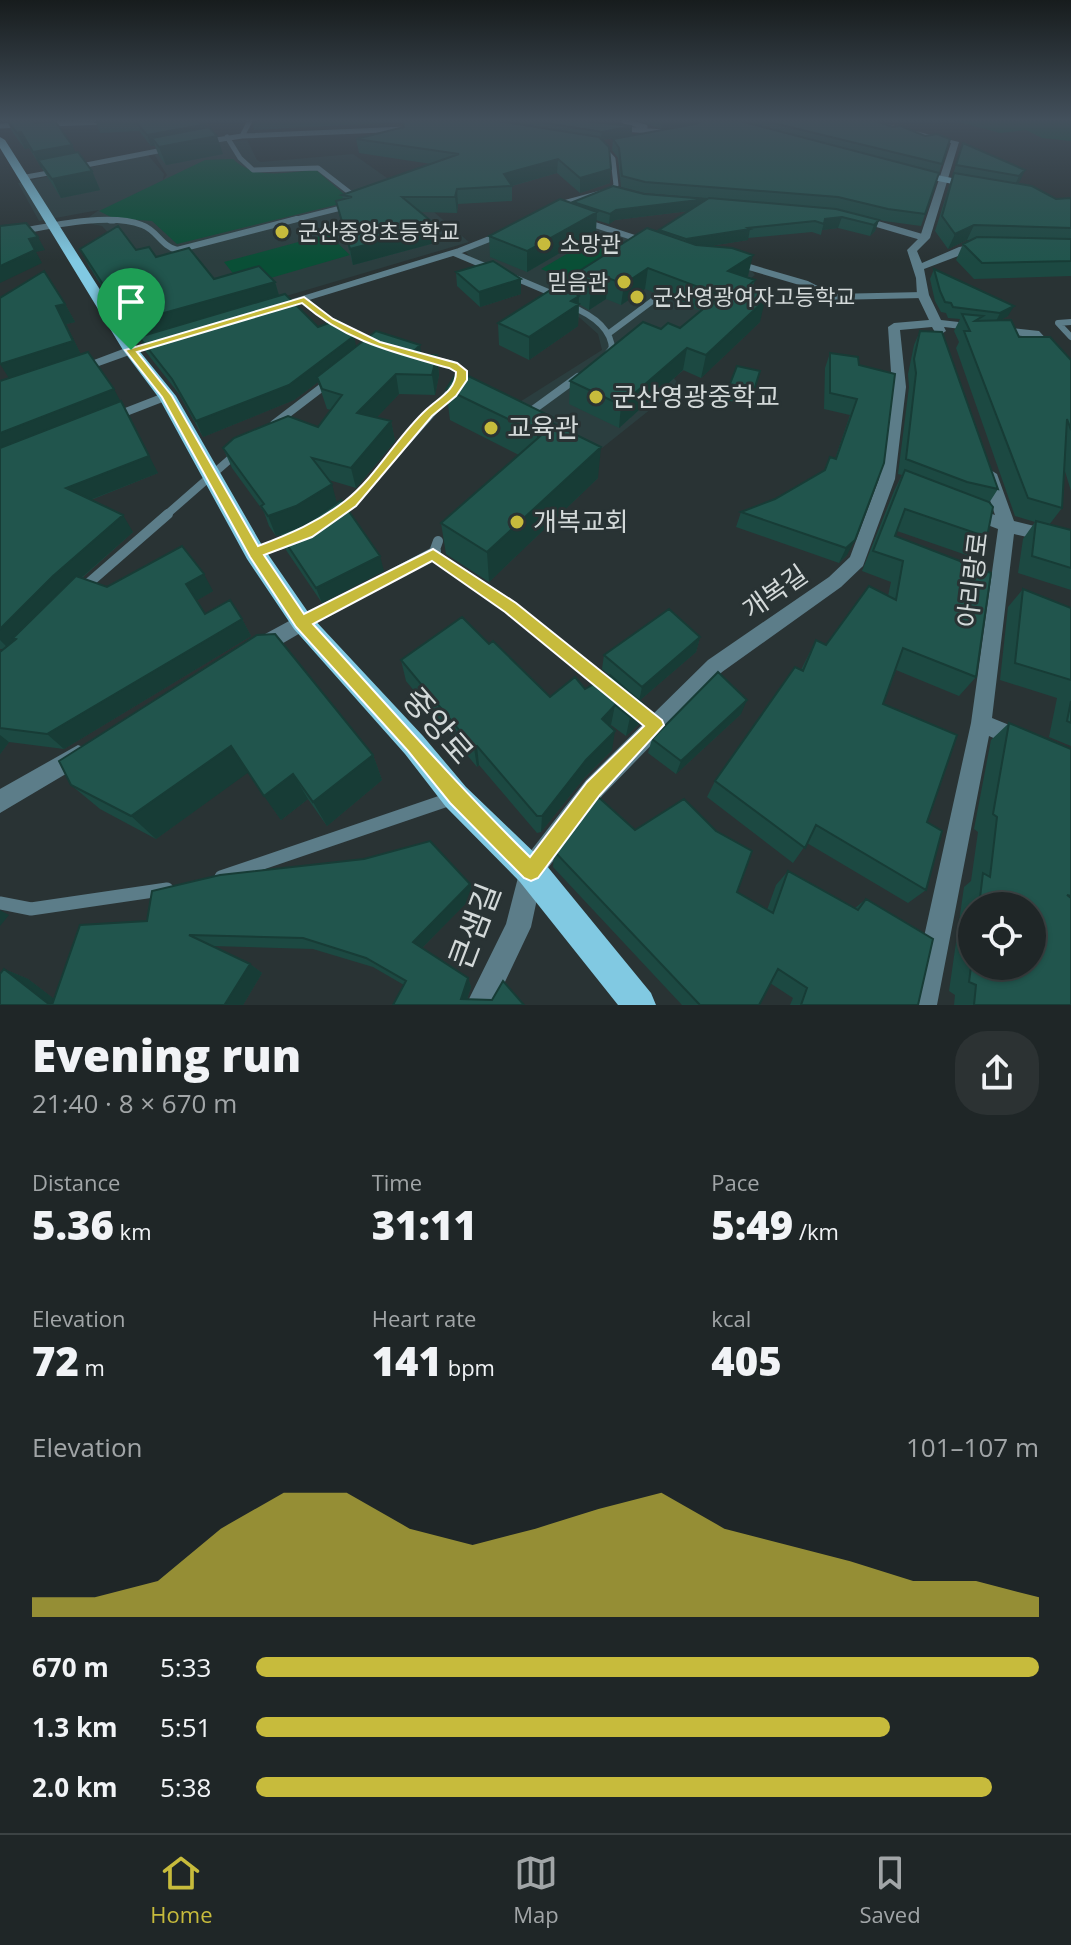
<!DOCTYPE html>
<html lang="en">
<head>
<meta charset="utf-8">
<style>
  :root { --surface:#1f2627; --page:#2c3233; --text:#f1f3f6; --muted:#a1a5a7; --line:#3c4344; --accent:#c7bb3c }
  body { margin:0; font-family:"Open Sans","Noto Sans KR",sans-serif; background:var(--page); color:var(--text); height:100vh; display:flex; flex-direction:column; font-size:30px; white-space:nowrap }
  * { box-sizing:border-box; margin:0 }
  p { font-size:26px; color:var(--muted) }
  .icon { flex:none; width:44px; height:44px; fill:none; stroke:currentColor; stroke-width:2; stroke-linecap:round; stroke-linejoin:round }
  .map { position:relative; height:1005px; overflow:hidden }
  .panel { display:flex; flex-direction:column; background:var(--surface); flex:1 }
  .panel>* { flex:none }
  .buttons { position:absolute; left:958px; top:892px; display:grid; gap:16px }
  .buttons a { display:grid; place-items:center; width:88px; height:88px; border-radius:50%; background:var(--surface); box-shadow:0 2px 6px #0004,0 0 0 2px var(--line); font-size:40px }
  .pin { position:absolute; display:grid; place-items:center; width:68px; height:68px; color:#fff; margin:-82px -34px; border-radius:50% 50% 50% 0; rotate:-45deg; box-shadow:0 0 8px #0007 }
  .pin .icon { rotate:45deg }
  .round { display:grid; place-items:center; flex:none; width:84px; height:84px; border-radius:32px; background:var(--page) }
  .headline { display:flex; align-items:center; justify-content:space-between; height:136px; padding:0 32px }
  h1 { font-size:44px; font-weight:800; line-height:60px }
  .metrics { display:grid; grid-template-columns:repeat(3,1fr); gap:12px; height:136px; padding:8px 32px }
  .metrics div { display:grid; align-content:center }
  .metrics b { font-size:40px; font-weight:800 }
  .metrics small { font-size:22px; font-weight:400 }
  .metrics p { font-size:22px }
  .chart { height:224px; padding:16px 32px }
  .chart p { display:flex; justify-content:space-between }
  .chart svg { width:100%; height:144px; margin-top:8px; fill:var(--accent); opacity:.7 }
  ul { padding:0 32px; list-style:none; font-size:26px }
  li { display:grid; grid-template-columns:128px 96px 1fr; align-items:center; height:60px }
  li i { height:20px; border-radius:10px; background:var(--accent) }
  .tabs { display:flex; justify-content:space-around; align-items:center; height:112px; border-top:2px solid var(--line); background:var(--surface); font-size:22px; color:var(--muted) }
  .tabs a { display:grid; justify-items:center; gap:4px }
  .tabs .current { color:var(--accent) }
  .map>svg:first-child { display:block }
</style>
</head>
<body>
<div class="map">
<svg width="1071" height="1005" viewBox="0 0 1071 1005">
  <rect width="100%" height="100%" fill="#293334"/>
  <!-- built -->
  <path fill="#2b3e3f" d="M247,140L257,160L261,162L353,154L428,207L469,242L202,321L139,267L102,226L92,224L89,217L99,210L39,221L18,183L148,155L164,174L163,180L167,175L154,154L215,142Z
    M551,215L751,270L755,275L713,307L738,327L674,378L678,384L676,389L602,448L595,449L515,405L602,350L598,334L580,318L549,298L539,287L470,257L465,251Z"/>
  <!-- green -->
  <path fill="#094f36" d="M955,121H1071V141L1042,138L1026,130L1000,133Z
    M233,159C256,181 287,172 316,170L352,201L177,244L152,221L113,218L99,211L205,160Z
    M328,234L350,255L243,286L224,262Z
    M599,235L636,248L579,284L541,269Z"/>
  <g fill="none" stroke-linecap="round" stroke-linejoin="round">
    <!-- lane-far4 -->
    <path stroke="#5c7d89" stroke-width="5" d="M624,121L645,127
      M48,124L105,122
      M0,126L21,125
      M623,129L664,132
      M242,136L250,121
      M227,137L240,158L253,170L318,168L358,199
      M210,141L242,136L406,129
      M76,167L168,149
      M26,177L54,172
      M556,205L612,190L616,185L613,159L603,148
      M110,221H114
      M289,221L349,206"/>
    <!-- lane-far3 -->
    <path stroke="#5c7d89" stroke-width="6" d="M867,221L925,238
      M586,222L644,241
      M0,235C38,229 106,211 142,225C157,230 161,246 177,250L297,219
      M454,253L492,269
      M739,264L807,284L832,297L923,295
      M513,277L558,296
      M304,299L329,321L375,343
      M283,305L459,251L497,236
      M568,305C588,313 612,326 612,350
      M1071,322L1058,323L1071,337
      M608,334L655,299"/>
    <!-- lane-far2 -->
    <path stroke="#5c7d89" stroke-width="8" d="M606,357L613,348
      M530,412L578,377
      M118,415L167,396
      M274,424L329,382
      M337,513L352,503L461,380L462,371L453,365L427,359
      M165,516L237,453"/>
    <!-- lane-far1 -->
    <path stroke="#5c7d89" stroke-width="10" d="M438,541L433,555L511,608L610,688
      M255,553L293,540
      M83,588L168,514
      M302,622L436,551"/>
    <!-- lane -->
    <path stroke="#5c7d89" stroke-width="13" d="M221,877L453,798
      M0,903L31,909L167,889"/>
    <!-- street -->
    <path fill="#5c7d89" fill-rule="evenodd" d="M863,121H875L959,142L930,238L917,251L922,263L959,247L977,244L982,247L924,269L929,295L941,320L1039,331L1071,366V378L1066,377L1031,337L944,327L946,331L940,335L936,334L932,327L900,330L906,387L895,479L863,566L841,587L722,672L602,796L542,876L531,927L494,1005H466L506,924L522,862L586,780L708,660L829,577L850,557L879,479L892,387L888,327L894,323L929,320L917,295L916,278L907,250L920,237L951,143Z
      M131,346L135,347V353L82,372L77,373L70,369Z
      M989,469L997,474L1014,521L1071,535V547L1014,534L992,718L1029,733L1032,740L1029,747L1021,750L989,736L937,1005H909L971,723L998,529L964,516L962,512L970,506L995,515L981,474Z
      M302,614L309,616L311,622L309,628L266,653L259,655L252,653L249,647L252,641Z
      M78,745L86,748L89,755L86,762L0,813V789Z"/>
    <!-- secondary -->
    <path fill="#71a8bb" fill-rule="evenodd" d="M917,171L972,182L976,185L972,188L914,176L913,174Z"/>
    <!-- primary -->
    <path fill="#81c9e2" fill-rule="evenodd" d="M0,137L5,140L137,348L176,396L263,547L310,615L423,736L466,787L542,860L651,993L656,1005H618L520,882L446,807L405,754L294,629L247,559L159,398L123,350L0,148Z"/>
  </g>
  <!-- wall -->
  <path fill="#1c4942" fill-rule="evenodd" d="M7,121L35,123L72,145L75,153L92,171L100,190L61,198L29,148L25,149L13,133Z
    M97,121H135L204,128L223,154L166,165L159,156L155,146H151L139,131L100,133L96,122Z
    M252,121H583L632,126V135L602,140L610,183L580,193L557,173L512,186V201L458,204L457,213L420,212L438,242L353,265L336,201L343,200L342,195L431,164L359,153L356,139L404,127L403,122L254,130Z
    M638,121H698L690,124L661,129Z
    M703,121H876L942,164L921,226L884,221L850,212L879,220L875,231L870,236L838,228L822,230L821,235L812,232L748,238V240L710,246L748,276L746,277L755,280L753,286L760,322L701,378L683,370L619,428L569,404L570,381L661,329L680,328L701,311L645,289L621,305L606,299L589,310L579,304L578,326L529,360L499,345L498,323L570,290V277L658,232L659,230L689,211L615,220L609,224L596,220V232L527,272L490,257L489,236L573,203V202L644,194L707,200L835,209L644,193L621,187L618,158L612,150L613,139L695,124Z
    M963,143L1025,170L1017,184L1056,199L1071,198V276L974,279L956,260L963,244L971,240H967L948,249L935,231Z
    M80,249L136,250L214,279L275,282L279,296L318,327L356,346L421,355H437L439,375L435,395L399,394L376,418L391,421L395,441L356,488L329,480L337,503L384,571L322,603L286,550L280,535L276,536L269,526L264,512L232,468L223,448L318,427L331,410L327,409L318,382L294,400L203,437L179,394L146,352L140,340L136,341L89,266Z
    M934,269L1008,316L1000,320L1019,337L1071,360V491L1064,468L1062,508L1049,525L1071,530V590L1018,573L1023,539L1035,522L1015,516L956,348L959,342L954,331L960,319L948,318L946,313L941,312L935,301L930,279Z
    M456,272L521,279V294L480,307L457,286Z
    M65,304L75,322L66,324L81,355L158,473L91,500L133,532L82,578L107,587L213,591L197,600L205,614L242,619L251,636L64,749L9,742L0,754V652L3,649H0V381L9,378Z
    M920,331L998,489L989,503L987,537L972,557L897,531L895,536L976,677L959,696L896,670L883,704L927,822L926,890L908,903L807,843L793,863L707,797L715,781L801,670L816,640L826,645L888,596L891,582L862,571L894,491L902,475L898,474L909,387L908,374L914,345Z
    M830,353L859,365L847,555L839,563L736,527L741,512L775,499L825,470L835,459L850,415L824,409L825,368Z
    M730,384L756,386L749,405L726,400Z
    M446,389L554,418V424L598,478L489,582L446,554L441,523L519,455L450,420Z
    M1023,589L1071,608V746L1049,737L1057,698L1000,680L1008,607Z
    M275,634L373,755L382,780L327,826L308,799L281,820L248,772L156,839L100,809L71,785L59,761L257,635Z
    M700,637L696,652L639,701V724L626,736L611,725L610,726L612,750L584,778L541,832L537,833L479,765L477,767L406,681L401,660L489,644L550,697L585,689L609,675L602,669L604,655Z
    M741,714L676,774L648,753L652,739Z
    M1009,723L1071,749V1005H954L955,995L949,991L964,887L971,881L978,832L974,829L991,740ZM972,906H1032L972,966Z
    M635,830L767,910L776,885L788,871L855,908L866,899L918,1005H790L793,998L770,983L759,1005H682L553,867L554,851Z
    M470,884L473,896L422,948L468,978L471,987L467,999L524,1005H393L404,985L373,967L313,949L212,946L250,964L262,973L243,1005H0L4,969L28,979L54,999L147,921Z"/>
  <!-- shaded-wall -->
  <path fill="#173c36" d="M198,121H209L204,128L152,138L155,146H151L147,135Z
    M662,121H698L690,124L661,129Z
    M632,126V135L601,140L602,132Z
    M21,132L29,148L25,149L17,133Z
    M217,136L223,154L166,165L159,147Z
    M72,145L79,161L38,160L43,168H41L33,152Z
    M558,159L557,173L511,186L504,174Z
    M611,169L610,183L580,193V178Z
    M1025,170L1020,181L1014,187L1019,176Z
    M92,171L100,190L61,198L52,179Z
    M457,189L458,204L457,213L455,197Z
    M707,199L705,209L615,220L609,224L610,214L616,210Z
    M597,212L596,232L527,272V251Z
    M842,217L838,228L822,230L825,219Z
    M879,220L875,231L870,236L874,225Z
    M974,225L967,240L948,249L955,234Z
    M437,226L438,242L353,265L350,249Z
    M750,229L748,240L684,250L686,239Z
    M38,237L45,250L36,252L29,239Z
    M35,250L42,263L0,283V266Z
    M753,255L748,276L723,293L728,271Z
    M648,268L645,289L621,305L624,284Z
    M608,278L606,299L589,310L591,288Z
    M521,279V294L480,307L479,292Z
    M275,282L280,299L139,337L140,340L136,341L128,323Z
    M579,296L578,326L529,360V337L571,301Z
    M765,300L760,322L701,378L706,355Z
    M65,304L75,322L66,324L83,359L12,383L0,364L56,306Z
    M1014,306L1008,316L995,323L1000,313Z
    M354,336L357,351L317,377L318,382L294,400L203,437L196,421Z
    M420,345L423,364L410,355Z
    M687,348L683,370L619,428L621,405Z
    M437,355L439,375L435,395L432,375Z
    M396,374L399,394L362,433L357,413Z
    M114,389L123,406L0,455V433Z
    M121,401L158,473L77,505L66,488Z
    M554,418V448L537,464V433Z
    M391,421L395,441L356,488L351,468Z
    M601,447L598,478L489,582L487,552Z
    M332,484L337,504L303,526L276,536L268,516Z
    M123,515L133,532L13,638L18,643L11,651L0,640V629L53,576Z
    M855,540L847,555L839,563L846,548Z
    M380,556L384,571L322,603L316,588Z
    M204,574L213,591L196,601L186,584Z
    M242,619L251,636L64,749L47,734Z
    M700,637L696,652L639,701L642,687Z
    M747,700L741,714L676,774L681,761Z
    M643,704L639,724L626,736L630,717Z
    M615,705L611,725L600,738L602,719Z
    M615,731L612,750L584,778L541,832L542,816L586,760Z
    M0,735L9,742L0,754Z
    M231,746L249,772L156,839L131,816Z
    M477,746L479,765L477,767L474,748Z
    M373,755L382,780L327,826L313,802Z
    M293,774L308,799L281,820L264,796Z
    M470,884L473,896L418,952L413,942Z
    M0,910L9,915L0,926Z
    M250,964L262,973L243,1005H227L225,1004Z
    M4,969L28,979L62,1005H50Z
    M468,978L471,987L465,1005L461,999Z"/>
  <!-- building -->
  <path fill="#21554d" stroke="#173c36" stroke-width="2" d="M8,121H33L35,123L55,121L72,145L33,152L21,132L17,133Z
    M97,121H123L96,122Z
    M135,121H198L202,125L147,135Z
    M403,121H498L599,137L609,147L611,169L580,178L558,159L504,174L512,186L457,189L455,197H402L437,226L350,249L336,201L352,197L342,195L459,154L356,139L404,127Z
    M534,121H583L632,126L602,132Z
    M703,121H740L939,173L925,214L888,209L838,197L645,182L622,176L619,148L613,139L695,124Z
    M765,121H876L893,127L901,126L925,136L937,134L950,139L942,164Z
    M209,127L217,136L159,147L152,138Z
    M963,143L1025,170L1019,176L956,165Z
    M78,152L92,171L52,179L38,160Z
    M954,173L1032,186L1056,199L1071,198V228L974,225L955,234L942,216Z
    M613,186L644,194L707,199L616,210L610,214L573,202Z
    M709,198L836,209L879,220L874,225L842,217L825,219L824,224L815,221L748,228L750,229L686,239L659,230Z
    M560,199L597,212L527,251L489,236Z
    M26,223L38,237L29,239L35,250L0,266V226Z
    M118,226L136,250L149,247L156,257L189,248L214,279L259,266L275,282L128,323L80,249Z
    M647,228L696,245L732,248L753,255L728,271L755,280L749,285L765,290V300L706,355L687,348L621,405L570,381L643,322L661,329L668,323L680,328L720,295L648,268L624,284L608,278L591,288L570,277Z
    M977,237L1071,239V261L982,263L963,244Z
    M493,261L521,279L479,292L456,272Z
    M934,269L1014,306L1000,313L953,307L951,303L945,302L940,291Z
    M44,271L65,304L56,306L73,341L0,364V298Z
    M560,284L579,296L571,301L579,304L529,337L498,323Z
    M285,294L318,327L337,320L354,336L289,385L196,421L172,379L139,337Z
    M962,314L983,316L975,321L1011,320L1019,337H1050L1071,360V430L1067,419L1062,508L1028,498L964,331H970Z
    M376,331L420,345L410,355H437L432,375L396,374L357,413L391,421L351,468L312,458L332,484L296,506L268,516L261,506L264,504L223,448L234,438L288,416L318,427L342,395L322,389L317,377Z
    M920,331L942,332L998,489L967,482L906,459L916,373L914,359Z
    M88,352L114,389L0,433V381Z
    M830,353L858,357L859,365L895,374L884,463L855,540L846,548L741,512L775,499L825,470L830,457L836,459L857,399L830,393Z
    M737,366L760,371L754,390L730,384Z
    M458,371L554,418L537,433L481,406L446,389Z
    M121,401L149,456L66,488L123,515L53,576L0,629V448Z
    M554,424L601,447L487,552L441,523Z
    M905,470L989,502L993,507L987,537L905,509L895,536L991,573L976,677L903,648L883,704L957,735L927,822L942,831L926,890L816,825L805,848L715,781L795,667L803,671L816,640L826,645L869,586L896,600L903,561L873,551Z
    M341,500L380,556L316,588L280,534L306,524Z
    M1036,521L1071,530V568L1032,556Z
    M182,546L204,574L186,584L205,614L230,600L242,619L47,734L0,728V652L16,639L13,638L76,576L107,587Z
    M1023,589L1071,608V680L1015,663Z
    M669,609L700,637L642,687L604,655Z
    M462,617L489,644L493,641L550,697L575,677L585,689L610,675L643,704L630,717L615,705L602,719L615,731L586,760L542,816H537L477,746L474,748L401,660Z
    M275,634L373,755L313,802L293,774L264,796L231,746L131,816L71,785L59,761L257,635Z
    M718,672L747,700L681,761L652,739Z
    M1071,701V723L1067,721Z
    M1009,723L1071,749V896L1067,895L1071,898V1005H974L976,985L969,982L972,959V966H1032V906H979L983,873L990,877L997,817L993,814Z
    M596,795L635,830L684,799L716,831L752,851L737,892L773,913L788,871L858,910L866,899L933,939L918,1005H801L807,988L778,969L759,1005H700L554,851Z
    M430,841L470,884L413,942L468,978L461,999L492,1000L503,981L524,1005H393L406,981L366,958L303,938L189,935L250,964L225,1004L227,1005H52L80,925L147,921L152,891L220,875L364,859Z
    M4,969L50,1005H0V974Z"/>
  <!-- sky -->
  <linearGradient id="sky" x2="0" y2="1"><stop stop-color="#171c1d"/><stop offset="0.46" stop-color="#43505c"/><stop offset="1" stop-color="#43505c" stop-opacity="0"/></linearGradient>
  <rect width="1071" height="261" fill="url(#sky)"/>
  <!-- route -->
  <path fill="#c7bb3c" stroke="#fff" stroke-width="2" fill-rule="evenodd" d="M304,297L333,319L380,342L457,363L467,371V380L456,396L432,416L356,506L312,537L264,555L304,614L433,549L516,603L662,720L664,725L600,795L538,878L531,881L524,878L450,803L408,751L296,627L250,557L162,397L125,350ZM302,303C347,342 393,352 449,368L456,372C456,390 439,398 427,409C397,436 377,476 345,501C318,522 290,534 258,546L172,396L137,352ZM432,561L505,612L644,726L587,782L530,857C454,782 385,702 313,624Z"/>
  <!-- markers -->
  <g fill="#c7bb3c" stroke="#293334" stroke-width="3">
    <circle cx="282" cy="232" r="8"/>
    <circle cx="544" cy="244" r="8"/>
    <circle cx="624" cy="282" r="8"/>
    <circle cx="637" cy="297" r="8"/>
    <circle cx="596" cy="397" r="8"/>
    <circle cx="491" cy="428" r="8"/>
    <circle cx="517" cy="522" r="8"/>
  </g>
  <g text-anchor="middle" stroke-width="6" stroke-linejoin="round" paint-order="stroke">
    <!-- far-poi labels -->
    <g font-size="22" fill="#d3d9d9" stroke="#293334" text-anchor="start">
      <text x="298" y="240">군산중앙초등학교</text>
      <text x="560" y="252">소망관</text>
      <text x="608" y="290" text-anchor="end">믿음관</text>
      <text x="653" y="305">군산영광여자고등학교</text>
    </g>
    <!-- poi labels -->
    <g font-size="26" fill="#d3d9d9" stroke="#293334" text-anchor="start">
      <text x="612" y="406">군산영광중학교</text>
      <text x="507" y="437">교육관</text>
      <text x="533" y="531">개복교회</text>
    </g>
    <!-- street labels -->
    <g font-size="26" fill="#d3d9d9" stroke="#293334">
      <text transform="translate(973 580) rotate(-83)" y="9">아리랑로</text>
      <text transform="translate(775 592) rotate(-35)" y="9">개복길</text>
    </g>
    <!-- near-street labels -->
    <g font-size="32" fill="#d3d9d9" stroke="#293334">
      <text transform="translate(438 726) rotate(49)" y="11">중앙로</text>
      <text transform="translate(475 926) rotate(-69)" y="11">큰샘길</text>
    </g>
  </g>
</svg>
<div class="buttons">
<a><svg class="icon" aria-label="locate" viewBox="0 0 24 24"><circle cx="12" cy="12" r="6"/><path d="M12 2v4M12 18v4M2 12h4M18 12h4"/></svg></a>
</div>
<div class="pin" style="left:131px;top:350px;background:#1e9e55"><svg class="icon" aria-label="arrive" viewBox="0 0 24 24"><path d="M6 21V4h12l-3 4 3 4H6"/></svg></div>
</div>
<section class="panel">
<div class="headline"><div><h1>Evening run</h1><p>21:40 · 8 × 670 m</p></div><a class="round"><svg class="icon" aria-label="share" viewBox="0 0 24 24"><path d="M12 15V3M7 8l5-5 5 5M5 13v7h14v-7"/></svg></a></div>
<div class="metrics">
<div><p>Distance</p><b>5.36<small> km</small></b></div>
<div><p>Time</p><b>31:11</b></div>
<div><p>Pace</p><b>5:49<small> /km</small></b></div>
</div>
<div class="metrics">
<div><p>Elevation</p><b>72<small> m</small></b></div>
<div><p>Heart rate</p><b>141<small> bpm</small></b></div>
<div><p>kcal</p><b>405</b></div>
</div>
<div class="chart"><p><span>Elevation</span>101–107 m</p>
<svg viewBox="0 0 160 44" preserveAspectRatio="none"><path d="M0 44V38L10 38L20 33L30 17L40 6L50 6L60 17L70 22L80 17L90 11L100 6L110 17L120 22L130 27L140 33L150 33L160 38V44z"/></svg>
</div>
<ul>
<li><b>670 m</b>5:33<i style="width:100%"></i></li>
<li><b>1.3 km</b>5:51<i style="width:81%"></i></li>
<li><b>2.0 km</b>5:38<i style="width:94%"></i></li>
</ul>
</section>
<nav class="tabs">
<a class="current"><svg class="icon" aria-label="home" viewBox="0 0 24 24"><path d="M3 11l9-7 9 7M6 9v11h12V9"/></svg>Home</a>
<a><svg class="icon" aria-label="map" viewBox="0 0 24 24"><path d="M3 6l6-2 6 2 6-2v14l-6 2-6-2-6 2zM9 4v14M15 6v14"/></svg>Map</a>
<a><svg class="icon" aria-label="saved" viewBox="0 0 24 24"><path d="M7 4h10v16l-5-4-5 4z"/></svg>Saved</a>
</nav>
</body>
</html>
